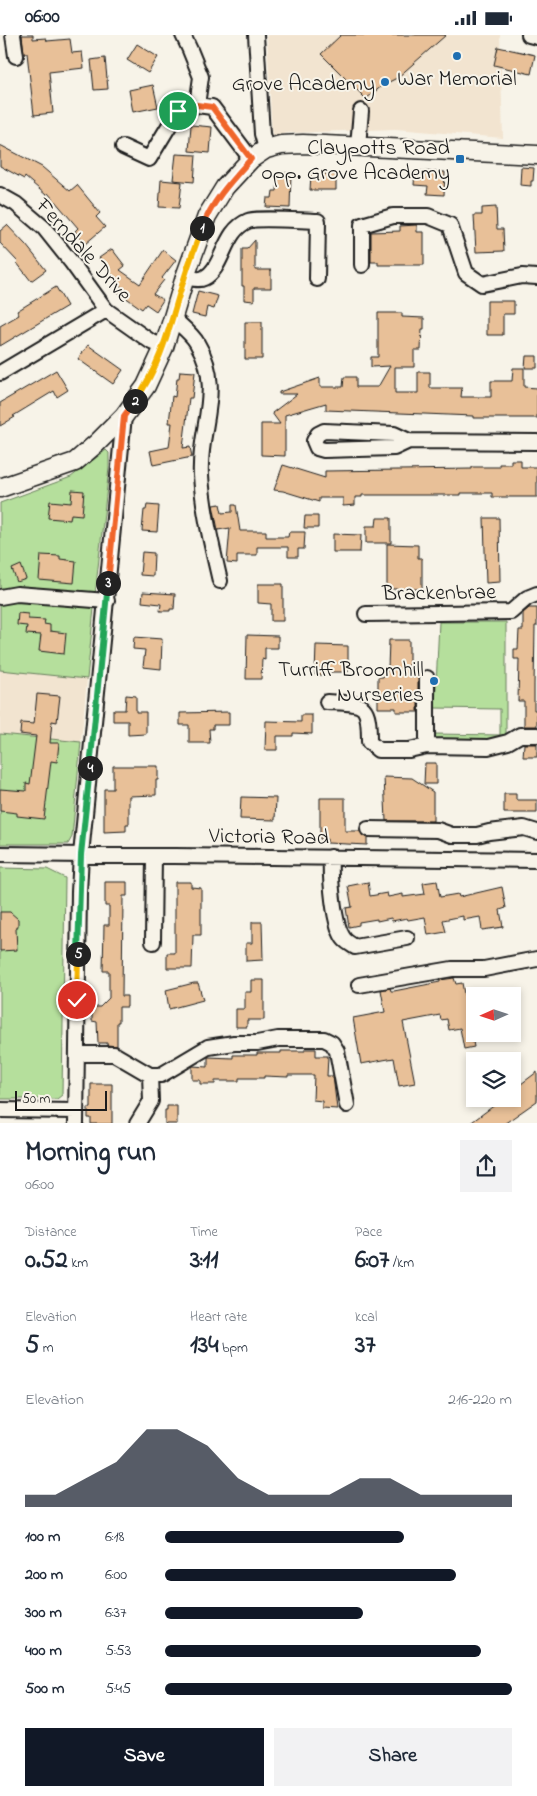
<!DOCTYPE html>
<html lang="en">
<head>
<meta charset="utf-8">
<style>
  :root { --surface:#fff; --page:#f2f2f3; --text:#1f2937; --muted:#747a83; --accent:#111827 }
  body { margin:0; font-family:"Indie Flower",sans-serif; background:var(--page); color:var(--text); height:100vh; display:flex; flex-direction:column; font-size:19px; white-space:nowrap }
  * { box-sizing:border-box; margin:0 }
  p { font-size:16px; color:var(--muted) }
  .icon { flex:none; width:28px; height:28px; fill:none; stroke:currentColor; stroke-width:2; stroke-linecap:round; stroke-linejoin:round }
  .map { position:relative; height:1088px; overflow:hidden }
  .panel { display:flex; flex-direction:column; background:var(--surface); flex:1 }
  .panel>* { flex:none }
  .needle { width:32px; rotate:267deg }
  .tools { position:absolute; left:466px; top:952px; display:grid; gap:10px }
  .tools a { display:grid; place-items:center; width:55px; height:55px; border-radius:0px; background:var(--surface); box-shadow:0 2px 8px #0003; font-size:25px }
  .scale { position:absolute; left:15px; bottom:12px; width:92px; box-sizing:border-box; padding-left:5px; border:2px solid #1c1c1c; border-top:0; font-size:14px; line-height:18px; white-space:nowrap; color:#1c1c1c; -webkit-text-stroke:4px #f7f3e8; paint-order:stroke }
  .pin { position:absolute; display:grid; place-items:center; width:42px; height:42px; color:#fff; margin:-21px; border:2px solid #fff; border-radius:50%; box-shadow:0 1px 5px #0007 }
  .km { position:absolute; width:25px; height:25px; margin:-12px; border-radius:50%; background:#222; color:#fff; font-size:14px; line-height:25px; text-align:center }
  .round { display:grid; place-items:center; flex:none; width:52px; height:52px; border-radius:0px; background:var(--page) }
  .overview { display:flex; align-items:center; justify-content:space-between; height:85px; padding:0 25px }
  h1 { font-size:28px; font-weight:800; line-height:38px }
  .stats { display:grid; grid-template-columns:repeat(3,1fr); gap:8px; height:85px; padding:5px 25px }
  .stats div { display:grid; align-content:center }
  .stats b { font-size:25px; font-weight:800 }
  .stats small { font-size:14px; font-weight:400 }
  .stats p { font-size:14px }
  .chart { height:140px; padding:10px 25px }
  .chart p { display:flex; justify-content:space-between }
  .chart svg { width:100%; height:90px; margin-top:5px; fill:var(--accent); opacity:.7 }
  .primary-button { display:flex; gap:10px; margin-top:auto; padding:10px 25px }
  .primary-button a { flex:1; height:58px; border-radius:0px; background:var(--accent); color:#fff; font-size:20px; font-weight:800; line-height:58px; text-align:center }
  .primary-button a+a { background:var(--page); color:var(--text) }
  ul { padding:0 25px; list-style:none; font-size:16px }
  li { display:grid; grid-template-columns:80px 60px 1fr; align-items:center; height:38px }
  li i { height:12px; border-radius:6px; background:var(--accent) }
  .status { display:flex; justify-content:space-between; align-items:center; height:35px; padding:0 25px; background:var(--surface); direction:ltr }
  .status svg { height:14px; fill:currentColor }
  .map>svg:first-child { display:block }
</style>
</head>
<body>
<div class="status"><b>06:00</b><svg viewBox="0 0 49 12"><path d="M0 12V9h3v3zM5 12V6h3v6zM10 12V3h3v9zM15 12V0h3v12zM26 1h20v11H26zM47 4h2v5h-2z"/></svg></div>
<div class="map">
<svg width="537" height="1089" viewBox="0 0 537 1089">
  <rect width="100%" height="100%" fill="#f7f3e8"/>
  <filter id="ink" filterUnits="userSpaceOnUse"><feTurbulence type="fractalNoise" baseFrequency=".02" numOctaves="2"/><feDisplacementMap in="SourceGraphic" scale="10" xChannelSelector="R" yChannelSelector="G"/><feConvolveMatrix kernelMatrix="1 2 1 2 8 2 1 2 1" color-interpolation-filters="sRGB"/></filter>
  <g filter="url(#ink)">
    <!-- built -->
    <path fill="#f2e4d0" d="M267,0H500L503,103L396,94L288,98L272,101Z
      M0,635L87,644L81,707L0,699Z"/>
    <!-- green -->
    <path fill="#b5df9c" stroke="#687e5c" d="M106,415L109,418V433L95,560L0,557V468L71,442Z
      M17,565L94,573L87,644L0,635V567Z
      M439,587H506V703L492,707L434,704V699L500,700V674L435,673Z
      M0,699L81,707L72,802L68,809H0Z
      M0,833L47,834L65,843L62,1060L57,1064H0Z"/>
    <!-- building -->
    <path fill="#e8c098" stroke="#1c1c1c" d="M22,0H33V4L46,3L47,6L70,4L72,18L82,17L84,33L49,37L53,78L34,80L27,18H24Z
      M341,0H446L397,43L383,50L366,64L321,19Z
      M137,9L158,22L148,38L127,25Z
      M498,12L535,20L531,39L494,30Z
      M105,23L108,54L94,55L91,25Z
      M153,50L158,72L133,77L129,55Z
      M191,90L212,92L210,118L189,116Z
      M0,110L42,132L70,156L77,150L100,178L96,182L105,192L85,209L75,196L78,193L48,158L46,160L25,142L24,144L0,131Z
      M176,119L196,120L194,147L173,145Z
      M521,132L534,133L533,146H531V151L520,150Z
      M415,136L445,137L444,160L427,159L428,151L414,150Z
      M278,138H291L290,173L266,172L267,163H272L273,156H277Z
      M311,139H336V155H310Z
      M161,145L182,147L179,173L159,172Z
      M496,172L497,194H503L504,216L476,217L474,180H482V173Z
      M7,190L26,210L46,235L31,246L17,228L18,227L0,208V196Z
      M417,190V197H424V230H378V227H371V197L400,196V191Z
      M255,205V235H271V253H254V266L244,265V251H242V214H247Z
      M112,214L125,231L120,235L140,249L163,215L176,225L162,243L164,245L153,259L163,265L156,276L146,269L142,274L118,257L122,253L99,223Z
      M56,252L67,271L0,311V291L19,280L17,276Z
      M198,256L218,261L214,274L207,272L205,282L192,279Z
      M487,266H514V279H503V300H487Z
      M378,278H402V282L424,283V294H422L421,315H414V332H395V358H418V337H430V353H462L461,362H491V346H512L513,333H524V352L537,353V383H473V381L326,375V368L285,380V421L261,420V389H280L272,378L297,359H279V357L320,343V352H343L344,342H356V352H378L390,331L371,332V322H378Z
      M245,287H262V324H245Z
      M88,310L123,335L113,349L78,324Z
      M526,321H537V333H525Z
      M56,335L68,355L57,362L54,356L13,381L15,382L0,391V368Z
      M180,336L195,337L192,363H189L183,413L190,412L192,422L153,430L150,416L169,412L172,388H169L172,361L175,362L177,343H179Z
      M511,425H521V432H537V462H492V458H461V460H362V462H355V470L343,471V463H319V467L283,456L274,455L283,430L325,443V436L472,434V432H499V429H511Z
      M72,455L84,456L82,480L71,479L70,485L48,483L50,466L71,468Z
      M220,469L222,478L232,477V470H236L240,496H266V502H288L289,497H305L304,514H298V522H288V512H257V520H237V529L227,528L230,493L218,495L213,470Z
      M147,470L159,471L157,497L142,496L144,475H146Z
      M305,481H318V493H304Z
      M377,483H391V508H366V491H376Z
      M484,483H499L500,547L486,548Z
      M333,499L361,500L360,517H333Z
      M387,509L418,510V523H422V554H387Z
      M142,517L154,518L153,541L140,540Z
      M41,520L60,521V524L76,526L74,548L39,545Z
      M21,530L26,544L17,547L12,534Z
      M258,549H283V586H271V569L258,568Z
      M143,557L175,559L174,574H170V576H160L161,569L142,567Z
      M529,573H537V591H535L534,650V675H537V691H524V666H518L519,624H514V614H518L519,595H523V578Z
      M18,578L28,579V584L45,585L44,589L50,590V596L66,598L64,619L39,616L41,600L26,599L27,591L17,590Z
      M247,600L278,601V613H265V625L262,624L261,644H246Z
      M134,602L162,604L161,634L143,632L145,615L133,614Z
      M389,605H409V640L418,642V677H396V673H378V642H383L388,634Z
      M316,610L348,611V637H329V640H315Z
      M37,659L60,661L57,687L52,686L50,708H59L57,727L51,726L44,784L17,781V778L0,776V754L26,756V748L30,749L36,701L20,699L21,688L34,689Z
      M126,660L136,661V677H146V699L128,700V686H113V675H125Z
      M229,677V690H213V694H209L210,708H189V690H180V678Z
      M301,680H312V699L293,698V701H277V715H265L266,686L301,687Z
      M524,709H537V722H523Z
      M425,728H436V749H424Z
      M113,731H158V745H156V760L129,761V789H126V796L104,797V754H113Z
      M384,742L412,743L433,757V786H386Z
      M504,759H516V765H537V778H504Z
      M241,762L276,763L275,785L240,784Z
      M320,763H345V796H360L363,801L367,802V810L327,808V804H320Z
      M437,846L440,862L458,859L459,862L502,852L506,873L500,875L503,892L482,895L480,882L463,885V881L443,885L446,897L428,900L425,882L408,885L407,883L392,886L391,883L377,886V884L359,887V890L349,892L346,873L352,872L348,851L368,847L370,861L387,858L388,862L403,859V862L425,859L423,848Z
      M105,847H127V861H123L122,961H127V972H119V987H117V1011L107,1010V1008H98L97,987L92,986V972H100L109,963V936H103L104,890H109V871H105Z
      M175,847H191V852L201,853V900H193L192,933H167V918H175Z
      M0,877H10L18,884V891L16,894L17,915L0,916Z
      M252,887H262L263,925L246,926V908H252Z
      M454,943L456,949L462,948L474,1012L464,1014L460,993L449,995L447,984L441,985L440,980L403,987L415,1048L399,1051L394,1023L361,1029L353,983L385,977L381,955L390,953L391,956H394L440,947V945Z
      M251,945H264V985H247V992H236V974H245V957H251Z
      M194,948H198L203,965L169,974L166,955Z
      M305,1014H316V1021H328L327,1041H333L337,1074L322,1073V1066L313,1065L314,1040H288V1042L264,1041V1043H239V1046H215V1049H200V1045H192V1031L208,1032V1022L233,1023V1020H257V1018H281V1016H305Z
      M512,1037L521,1049L537,1037V1066L504,1089H469L503,1064H512Z
      M91,1049H112V1089H91V1083H88V1073H91Z
      M167,1071H177V1089H165V1075H167Z"/>
    <g fill="none" stroke-linecap="round" stroke-linejoin="round">
      <defs>
        <path id="minor" d="M13,0L16,21
          M183,0L190,15L201,42L197,70
          M256,0L262,99L266,114
          M529,0L537,2
          M358,111L361,76
          M123,112L149,124L178,76L197,70L212,72L251,124
          M0,160L16,169L44,193L72,228L106,275L150,306L164,312
          M362,230V190L393,181H428L450,190L466,238L482,249L522,241L537,242
          M185,242C191,243 198,246 204,243C224,233 223,196 248,186C258,182 304,186 318,186L317,244
          M173,283C181,291 192,299 197,308C225,354 198,393 201,440C203,475 212,511 220,546
          M0,338L106,275
          M409,406L394,413L324,415L317,413L314,406L318,399L324,396L394,399L409,406L537,407
          M0,562L17,559L107,566
          M366,579L511,577L527,563L537,559
          M327,667C365,669 369,666 369,707L378,715H409L427,711L488,712L508,707L520,700H537
          M427,711V643
          M368,794L438,795L452,800H477L489,797L524,793L537,797
          M0,819L537,825
          M331,822C330,841 333,892 345,905C348,908 352,910 355,912L407,903
          M153,907L154,821
          M359,950L452,934H484L537,924
          M77,1019H114L150,1040H161L208,1012L234,1008H257L278,1004H324L332,1008L337,1016L347,1070
          M0,1075L76,1076
          M76,1089L79,857L81,820L124,381
          M137,1089L151,1066L150,1040"/>
        <path id="major" d="M0,453L75,427L97,408L124,381L146,351L164,312L185,242L207,181L225,152L251,124L266,114L281,110L303,109L537,120"/>
      </defs>
      <!-- minor casing -->
      <use href="#minor" stroke="#1c1c1c" stroke-width="18"/>
      <!-- major casing -->
      <use href="#major" stroke="#1c1c1c" stroke-width="21"/>
      <!-- minor -->
      <use href="#minor" stroke="#f7f3e8" stroke-width="14"/>
      <!-- major -->
      <use href="#major" stroke="#f7f3e8" stroke-width="18"/>
    </g>
  </g>
  <g fill="none" stroke-linecap="round" stroke-linejoin="round" filter="url(#ink)">
    <defs>
      <path id="split-1" d="M178,76L197,70L212,72L251,124C232,145 212,166 202,193"/>
      <path id="split-2" d="M135,366C164,325 170,287 185,241C190,225 196,209 202,193"/>
      <path id="split-3" d="M108,548L124,381L135,366"/>
      <path id="split-4" d="M90,733L108,548"/>
      <path id="split-5" d="M78,919L81,820L90,733"/>
      <path id="split-6" d="M77,965L78,919"/>
    </defs>
    <!-- split-1 casing -->
    <use href="#split-1" stroke="#fff" stroke-width="10"/>
    <!-- split-2 casing -->
    <use href="#split-2" stroke="#fff" stroke-width="10"/>
    <!-- split-3 casing -->
    <use href="#split-3" stroke="#fff" stroke-width="10"/>
    <!-- split-4 casing -->
    <use href="#split-4" stroke="#fff" stroke-width="10"/>
    <!-- split-5 casing -->
    <use href="#split-5" stroke="#fff" stroke-width="10"/>
    <!-- split-6 casing -->
    <use href="#split-6" stroke="#fff" stroke-width="10"/>
    <!-- split-1 -->
    <use href="#split-1" stroke="#f0652b" stroke-width="6"/>
    <!-- split-2 -->
    <use href="#split-2" stroke="#f5b400" stroke-width="6"/>
    <!-- split-3 -->
    <use href="#split-3" stroke="#f0652b" stroke-width="6"/>
    <!-- split-4 -->
    <use href="#split-4" stroke="#22a559" stroke-width="6"/>
    <!-- split-5 -->
    <use href="#split-5" stroke="#22a559" stroke-width="6"/>
    <!-- split-6 -->
    <use href="#split-6" stroke="#f5b400" stroke-width="6"/>
  </g>
  <!-- markers -->
  <g fill="#1f6fb2" stroke="#f7f3e8" stroke-width="2">
    <circle cx="457" cy="21" r="5"/>
    <circle cx="385" cy="47" r="5"/>
    <rect x="455" y="119" width="10" height="10" rx="2.5"/>
    <circle cx="434" cy="646" r="5"/>
  </g>
  <g text-anchor="middle" stroke-width="4" stroke-linejoin="round" paint-order="stroke">
    <!-- poi labels -->
    <g font-size="22" fill="#1c1c1c" stroke="#f7f3e8" text-anchor="end">
      <text x="457" y="50" text-anchor="middle">War Memorial</text>
      <text x="375" y="55">Grove Academy</text>
      <text x="450" y="119">Claypotts Road<tspan x="450" dy="25">opp. Grove Academy</tspan></text>
      <text x="424" y="641">Turriff Broomhill<tspan x="424" dy="25">Nurseries</tspan></text>
    </g>
    <!-- street labels -->
    <g font-size="22" fill="#1c1c1c" stroke="#f7f3e8">
      <text transform="translate(85 214) rotate(48)" y="8">Ferndale Drive</text>
      <text transform="translate(439 556) rotate(-1)" y="8">Brackenbrae</text>
      <text transform="translate(269 800) rotate(1)" y="8">Victoria Road</text>
    </g>
  </g>
</svg>
<div class="tools">
<a><svg class="needle" viewBox="-14 -14 28 28"><path d="M0-13l5 13h-10z" fill="#e53935"/><path d="M0 13l5-13h-10z" fill="#747a83"/></svg></a>
<a><svg class="icon" aria-label="layers" viewBox="0 0 24 24"><path d="M12 4l9 5-9 5-9-5zM3 14l9 5 9-5"/></svg></a>
</div>
<div class="scale">50 m</div>
<div class="pin" style="left:178px;top:76px;background:#1e9e55"><svg class="icon" aria-label="arrive" viewBox="0 0 24 24"><path d="M6 21V4h12l-3 4 3 4H6"/></svg></div>
<div class="pin" style="left:77px;top:965px;background:#d93025"><svg class="icon" aria-label="check" viewBox="0 0 24 24"><path d="M5 12l5 5 9-10"/></svg></div>
<b class="km" style="left:202px;top:193px">1</b>
<b class="km" style="left:135px;top:366px">2</b>
<b class="km" style="left:108px;top:548px">3</b>
<b class="km" style="left:90px;top:733px">4</b>
<b class="km" style="left:78px;top:919px">5</b>
</div>
<section class="panel">
<div class="overview"><div><h1>Morning run</h1><p>06:00</p></div><a class="round"><svg class="icon" aria-label="share" viewBox="0 0 24 24"><path d="M12 15V3M7 8l5-5 5 5M5 13v7h14v-7"/></svg></a></div>
<div class="stats">
<div><p>Distance</p><b>0.52<small> km</small></b></div>
<div><p>Time</p><b>3:11</b></div>
<div><p>Pace</p><b>6:07<small> /km</small></b></div>
</div>
<div class="stats">
<div><p>Elevation</p><b>5<small> m</small></b></div>
<div><p>Heart rate</p><b>134<small> bpm</small></b></div>
<div><p>kcal</p><b>37</b></div>
</div>
<div class="chart"><p><span>Elevation</span>216–220 m</p>
<svg viewBox="0 0 160 44" preserveAspectRatio="none"><path d="M0 44V38L10 38L20 30L30 22L40 6L50 6L60 14L70 30L80 38L90 38L100 38L110 30L120 30L130 38L140 38L150 38L160 38V44z"/></svg>
</div>
<ul>
<li><b>100 m</b>6:18<i style="width:69%"></i></li>
<li><b>200 m</b>6:00<i style="width:84%"></i></li>
<li><b>300 m</b>6:37<i style="width:57%"></i></li>
<li><b>400 m</b>5:53<i style="width:91%"></i></li>
<li><b>500 m</b>5:45<i style="width:100%"></i></li>
</ul>
<div class="primary-button"><a>Save</a><a>Share</a></div>
</section>
</body>
</html>
